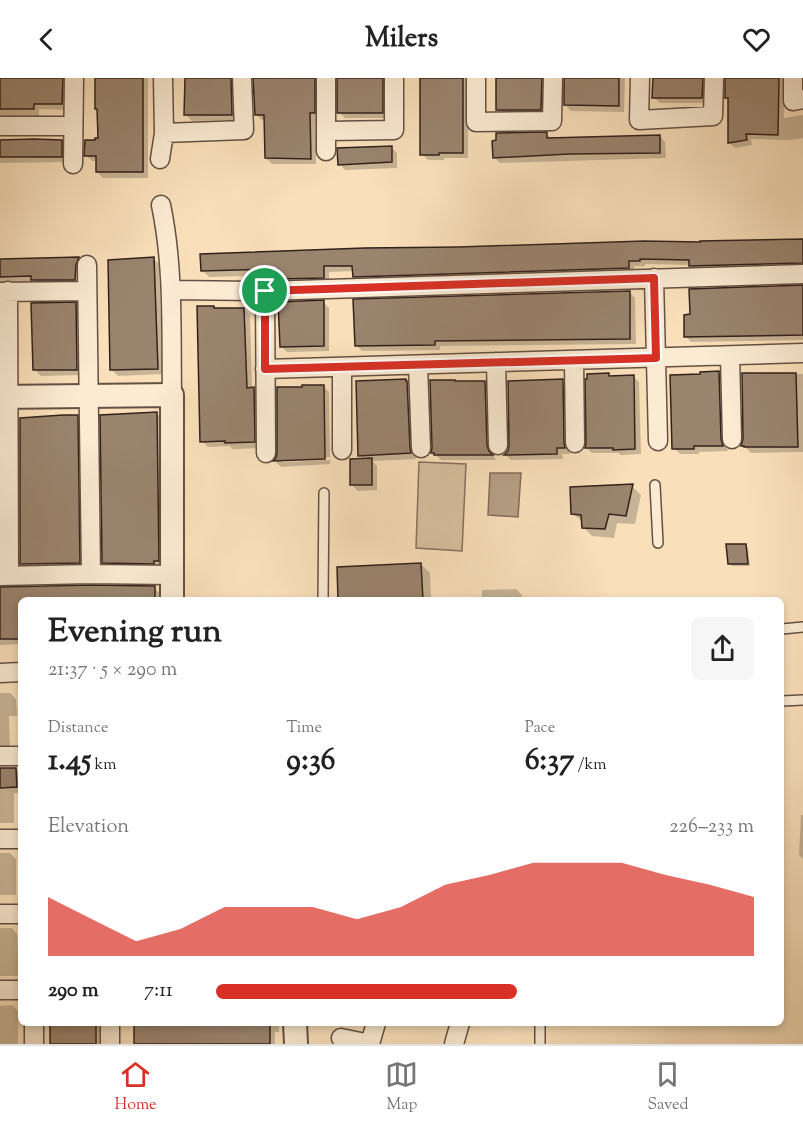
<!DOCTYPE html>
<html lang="en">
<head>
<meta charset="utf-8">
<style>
  :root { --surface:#fff; --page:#f6f6f6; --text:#222; --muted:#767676; --line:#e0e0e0; --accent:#d93025 }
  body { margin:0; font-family:"Sorts Mill Goudy",serif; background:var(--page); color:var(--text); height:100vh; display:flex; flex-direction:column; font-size:22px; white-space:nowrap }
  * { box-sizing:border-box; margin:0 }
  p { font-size:20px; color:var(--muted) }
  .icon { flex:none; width:33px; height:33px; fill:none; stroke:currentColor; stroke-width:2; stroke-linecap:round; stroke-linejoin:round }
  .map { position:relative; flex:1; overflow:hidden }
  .panel { position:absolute; left:18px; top:519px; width:766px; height:429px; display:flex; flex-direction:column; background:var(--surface); border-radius:9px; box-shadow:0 3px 9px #0003 }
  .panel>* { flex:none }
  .pin { position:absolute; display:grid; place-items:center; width:51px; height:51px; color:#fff; margin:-26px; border:3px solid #fff; border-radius:50%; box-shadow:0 2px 6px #0007 }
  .round { display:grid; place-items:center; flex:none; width:63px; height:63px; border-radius:9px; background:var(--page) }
  .headline { display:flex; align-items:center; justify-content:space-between; height:102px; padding:0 30px }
  h1 { font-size:33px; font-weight:700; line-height:45px }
  .figures { display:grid; grid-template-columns:repeat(3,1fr); gap:9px; height:102px; padding:6px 30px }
  .figures div { display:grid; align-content:center }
  .figures b { font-size:30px; font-weight:700 }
  .figures small { font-size:16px; font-weight:400 }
  .figures p { font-size:16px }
  .chart { height:168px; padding:12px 30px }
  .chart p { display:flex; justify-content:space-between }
  .chart svg { width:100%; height:108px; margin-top:6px; fill:var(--accent); opacity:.7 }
  ul { padding:0 30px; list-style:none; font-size:20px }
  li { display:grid; grid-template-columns:96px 72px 1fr; align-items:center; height:45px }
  li i { height:15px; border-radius:8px; background:var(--accent) }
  header { display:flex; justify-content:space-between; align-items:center; height:78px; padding:0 30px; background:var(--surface); font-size:27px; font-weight:700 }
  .menu { display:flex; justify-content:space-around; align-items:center; height:84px; border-top:2px solid var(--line); background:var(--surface); font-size:16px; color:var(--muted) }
  .menu a { display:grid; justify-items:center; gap:3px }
  .menu .selected { color:var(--accent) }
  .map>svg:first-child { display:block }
</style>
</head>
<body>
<header><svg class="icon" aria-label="back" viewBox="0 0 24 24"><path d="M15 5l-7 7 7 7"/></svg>Milers<svg class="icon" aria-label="heart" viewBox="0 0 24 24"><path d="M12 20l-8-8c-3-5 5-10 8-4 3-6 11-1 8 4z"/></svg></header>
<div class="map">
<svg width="803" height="966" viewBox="0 0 803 966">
  <rect width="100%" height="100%" fill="#f9e0bb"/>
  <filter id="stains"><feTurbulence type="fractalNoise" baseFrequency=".00333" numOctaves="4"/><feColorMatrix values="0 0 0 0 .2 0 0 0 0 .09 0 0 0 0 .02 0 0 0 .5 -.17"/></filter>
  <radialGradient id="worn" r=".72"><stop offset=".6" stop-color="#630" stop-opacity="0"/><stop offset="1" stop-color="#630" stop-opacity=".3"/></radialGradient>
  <!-- pitch -->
  <path fill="#d8c0a0" stroke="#86705e" stroke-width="1.5" d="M419,384L466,386L462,473L416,470Z"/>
  <!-- water -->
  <path fill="#b69f85" stroke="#826d5b" stroke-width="1.5" d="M490,395H521L518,439L488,437Z"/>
  <!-- shadow -->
  <path fill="#0003" d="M0,0H70L68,32L39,31V42L0,44Z
    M97,0H148V100H103L97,94V83H92L86,77L97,63Z
    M186,0H239L237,42L192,43L186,37Z
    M255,0H322L320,40H316V86H272L266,80L265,42H262L256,36Z
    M339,0H390L388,40H345L339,34Z
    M422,0H468V80H444V82H428L422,76Z
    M497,0H549L546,37L503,38L497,32Z
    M566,0H625L624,34L571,33L565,27Z
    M654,0H710L708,25H660L654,19Z
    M726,0H790L785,1L784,40L803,37V60L790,62L751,61L752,67L735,70L729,64V22L726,19Z
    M546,56L552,61L660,58L665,64L666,80L500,85L494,79Z
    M0,61H34L37,64L61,63L67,69V84L0,85Z
    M391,69L397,75V90L345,92L340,86Z
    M803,162V190L696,194L690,187L645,186V188H634L635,196L360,204L354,198V193L329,194V205L286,207L280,201V197L209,199L203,193L702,166Z
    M153,180L159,186L163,296L118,298L112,292Z
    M78,181L84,187L81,207L38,208L34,203L0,204V183Z
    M803,209V262L691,264L685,258Z
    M629,214L635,220L636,266L440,268V272L362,273L356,267Z
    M323,224L329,230V273L287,274L281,268Z
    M75,226L81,232L82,297L41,298L35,292Z
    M213,229L216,231H244L250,237L252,311H254L260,317V370L232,371L230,368L208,369L202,363Z
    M719,295L724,301L726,368L728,373L699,374V376H680L674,370Z
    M743,296H803V374L751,375L743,367L745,361Z
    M608,297L610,299L633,298L639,304L641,376L621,377L618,375H592L587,370Z
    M405,303L413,311L416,381L372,383L377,388V412L358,413L352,407L364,382L359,377Z
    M562,303L568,309L570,376H562L563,381L511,382L506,377Z
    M485,305L491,311L492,374L496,382H441L433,374Z
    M323,308L329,314L330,379L282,381V384L330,382V386L281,389L275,383Z
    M157,336L163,342L164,489L110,490L104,484Z
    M77,339L83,345L85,490L28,492L22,486Z
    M632,408L641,417L635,446L617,445L614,460L592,458L583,449V444L572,435Z
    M745,467L748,470L750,488H732L729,486Z
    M421,486L430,495L431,522H340Z
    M154,510L160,515V522H21V566L0,567V511Z
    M516,511L522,517L523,522H482V512Z
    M0,615H10L16,621L17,638H9L10,672L0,674Z
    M0,690L16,691L21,697V715H14V745H0Z
    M801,737H803V781L799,777Z
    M0,775H10L16,781V817H0Z
    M0,850H12L17,856L19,898H0Z
    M12,927L18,933V966H0V928Z
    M51,945H101L102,966H52Z
    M134,945H279V954H275V966H135Z"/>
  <!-- building -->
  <path fill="#9a846e" stroke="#34211b" stroke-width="1.5" d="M0,0H63L62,26H34V31H0Z
    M95,0H143V94H96V78H84L85,62H95V60H98L97,31H95Z
    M185,0H231L232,37H184Z
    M253,0H315V35H310L311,81L265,80L264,37H255Z
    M337,0H383V35H337Z
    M420,0H463V75H439V77H420Z
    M496,0H542L541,32H496Z
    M564,0H619V28L564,27Z
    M653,0H703L702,20H652Z
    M725,0H779L778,57L746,56L747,62L728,65V20H725Z
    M547,54V60L660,57V75L569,76L493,80L492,63L496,62V55Z
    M34,61L62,62V79H0V62Z
    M392,68V84L338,87L337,70Z
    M803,161V185L689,188V182L640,181V183H629V190L353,199L352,188H324V200L278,201V191L201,193L200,176L365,170L458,169L644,163L700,164V163Z
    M79,179L76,187L75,202H31V198L0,199V181Z
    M154,179L158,291L110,292L108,182Z
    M803,207V257L684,259V237L690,236L689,211Z
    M630,213V261L435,263V267L355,268L353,221Z
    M324,222V268L280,269L278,224Z
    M76,224L77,292H33L31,225Z
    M197,228H214V230H244L247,310L254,309L255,364L225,365V363L200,364Z
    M719,293L721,361L723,368H694V371H672L670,297L700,296V294Z
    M609,295V298L634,297L635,371L613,372V370H585L586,365L585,301H587V296Z
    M742,295H796L798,369H744V368H741L743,361Z
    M406,301V303H407L410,370L411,375L358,378L356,303Z
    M563,301L564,365L565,370H557V376L504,377L508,373L509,367L508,303Z
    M430,302H455V303H485L487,367L489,373L493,377H434V375H431L432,370Z
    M302,307H324L325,381L273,383L276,380L277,375V309H302Z
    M157,334L159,483H154V486L102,485L100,337Z
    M63,337H78L80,485L20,486V340Z
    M372,380V407H350V381Z
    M633,406L626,438L609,436L605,451L582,450L581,437L571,436L570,409Z
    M726,466H746L748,486H728Z
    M421,485L423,522H338L337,489Z
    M91,507L155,508V522H21V561H0V509Z
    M0,690H16L17,709L0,710Z
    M50,945H96V966H50Z
    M134,945H270V966H134Z"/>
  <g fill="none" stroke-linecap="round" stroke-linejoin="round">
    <defs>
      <path id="service" d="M655,407L658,465
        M323,522L324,415
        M782,551L803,549
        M782,623L803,622
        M540,966V945"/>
      <path id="minor" d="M326,0V73
        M476,0V44L552,43L553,0
        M640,0L639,42L713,38L714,0
        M793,0V23L803,21
        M0,48H73
        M326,53L394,52V0
        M164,55L244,52L242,0
        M160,81L164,55L163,0
        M73,86L74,0
        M161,127C174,189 171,253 172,317
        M87,187L91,496
        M654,200L658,363
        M171,212L265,213L803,196
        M8,213L9,498
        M265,213L266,375
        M0,214L87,213
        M730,278L732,361
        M574,282L575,365
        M496,284L498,367
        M418,287L421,370
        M342,289V372
        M265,291L803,275
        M0,498L91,496L172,497
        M0,595L21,594
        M0,678H21
        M0,761H21
        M0,836H21
        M0,912H21
        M341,960L370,966
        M34,966V945
        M110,966V945
        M370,966L376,945
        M454,966L460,945"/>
      <path id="tertiary" d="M0,319L172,317V522
        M295,945L296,966"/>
    </defs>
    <!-- service casing -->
    <use href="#service" stroke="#655143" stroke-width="12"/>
    <!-- minor casing -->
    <use href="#minor" stroke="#655143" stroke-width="21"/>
    <!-- tertiary casing -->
    <use href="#tertiary" stroke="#655143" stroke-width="26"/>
    <!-- service -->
    <use href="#service" stroke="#fbebd3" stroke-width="9"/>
    <!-- minor -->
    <use href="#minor" stroke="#fbebd3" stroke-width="18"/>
    <!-- tertiary -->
    <use href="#tertiary" stroke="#fbebd3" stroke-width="22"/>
  </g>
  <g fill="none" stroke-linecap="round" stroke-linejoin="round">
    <defs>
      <path id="route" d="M654,200L656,280L265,291V213Z"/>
    </defs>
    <!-- route casing -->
    <use href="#route" stroke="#fff" stroke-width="12"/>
    <!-- route -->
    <use href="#route" stroke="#d93025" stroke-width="8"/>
  </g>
  <rect width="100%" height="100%" filter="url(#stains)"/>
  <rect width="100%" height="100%" fill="url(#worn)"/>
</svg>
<div class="pin" style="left:265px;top:213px;background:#1e9e55"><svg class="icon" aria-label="arrive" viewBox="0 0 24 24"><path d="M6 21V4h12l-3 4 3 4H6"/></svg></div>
<section class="panel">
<div class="headline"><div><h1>Evening run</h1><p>21:37 · 5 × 290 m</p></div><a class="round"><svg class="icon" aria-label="share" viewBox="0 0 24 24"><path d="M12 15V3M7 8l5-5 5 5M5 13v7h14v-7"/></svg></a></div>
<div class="figures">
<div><p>Distance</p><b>1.45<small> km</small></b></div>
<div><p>Time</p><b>9:36</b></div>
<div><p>Pace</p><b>6:37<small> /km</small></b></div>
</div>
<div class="chart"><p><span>Elevation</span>226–233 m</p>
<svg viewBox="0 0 160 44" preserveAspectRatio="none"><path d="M0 44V20L10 29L20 38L30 33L40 24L50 24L60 24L70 29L80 24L90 15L100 11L110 6L120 6L130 6L140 11L150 15L160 20V44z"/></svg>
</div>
<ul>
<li><b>290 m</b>7:11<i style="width:56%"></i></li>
</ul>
</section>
</div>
<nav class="menu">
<a class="selected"><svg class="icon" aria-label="home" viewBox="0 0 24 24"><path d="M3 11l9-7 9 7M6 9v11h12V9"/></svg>Home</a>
<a><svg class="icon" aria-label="map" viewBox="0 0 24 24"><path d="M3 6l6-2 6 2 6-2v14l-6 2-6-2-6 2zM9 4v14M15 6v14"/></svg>Map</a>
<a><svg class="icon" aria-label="saved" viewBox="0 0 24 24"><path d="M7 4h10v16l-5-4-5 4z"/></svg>Saved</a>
</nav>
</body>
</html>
